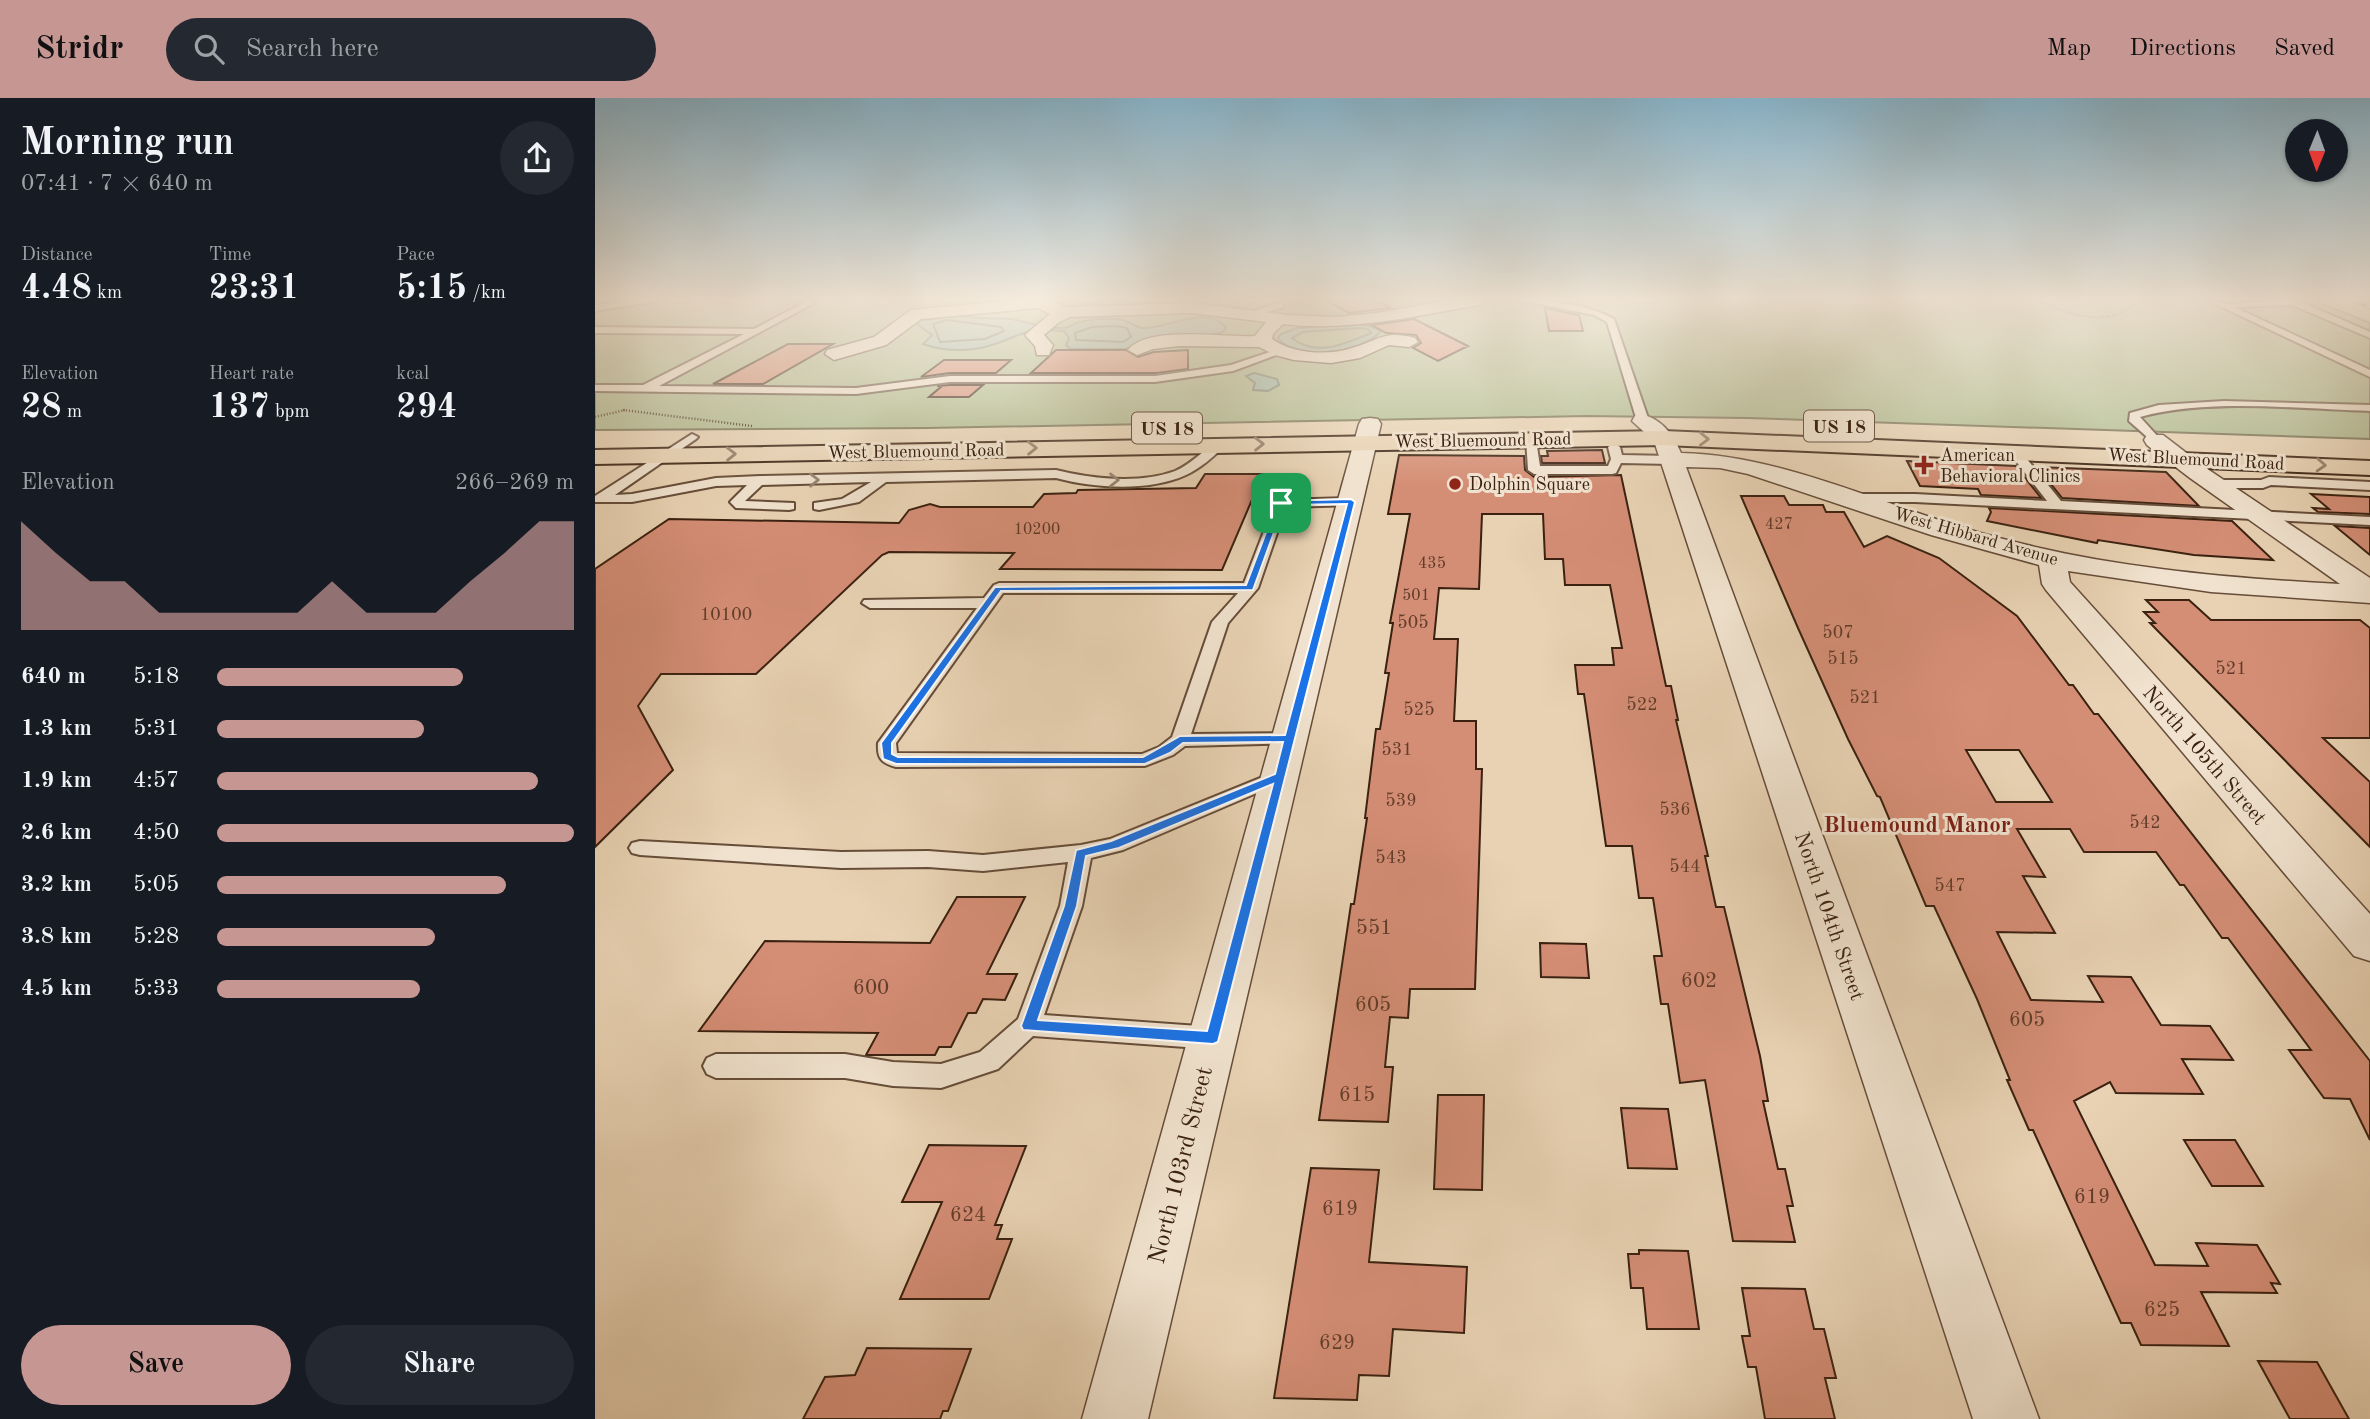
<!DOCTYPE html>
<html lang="en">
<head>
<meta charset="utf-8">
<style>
  :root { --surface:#171b24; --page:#242831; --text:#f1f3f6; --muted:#9ea1a6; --accent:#c59692 }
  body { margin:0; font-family:"Old Standard TT",serif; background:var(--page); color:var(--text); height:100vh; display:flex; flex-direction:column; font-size:26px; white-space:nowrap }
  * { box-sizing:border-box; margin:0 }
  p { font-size:23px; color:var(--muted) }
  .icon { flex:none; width:38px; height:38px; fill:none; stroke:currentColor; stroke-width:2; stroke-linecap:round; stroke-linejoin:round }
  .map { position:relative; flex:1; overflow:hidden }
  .details { display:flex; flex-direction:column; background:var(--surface); width:595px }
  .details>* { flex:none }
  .needle { width:46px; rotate:181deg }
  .fabs { position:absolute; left:1690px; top:21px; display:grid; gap:14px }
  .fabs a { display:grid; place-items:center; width:63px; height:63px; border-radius:50%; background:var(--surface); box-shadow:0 2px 5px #0004; font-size:35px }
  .pin { position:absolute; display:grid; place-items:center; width:60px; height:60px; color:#fff; margin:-30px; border-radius:14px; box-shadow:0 4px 10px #0006 }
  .round { display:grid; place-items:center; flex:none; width:74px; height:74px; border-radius:37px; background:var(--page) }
  .overview { display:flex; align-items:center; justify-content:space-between; height:119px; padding:0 21px }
  h1 { font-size:38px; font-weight:800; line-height:52px }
  .metrics { display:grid; grid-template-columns:repeat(3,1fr); gap:10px; height:119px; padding:7px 21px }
  .metrics div { display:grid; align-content:center }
  .metrics b { font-size:35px; font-weight:800 }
  .metrics small { font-size:19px; font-weight:400 }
  .metrics p { font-size:19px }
  .chart { height:196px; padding:14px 21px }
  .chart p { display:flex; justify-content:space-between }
  .chart svg { width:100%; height:126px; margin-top:7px; fill:var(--accent); opacity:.7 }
  .button { display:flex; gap:14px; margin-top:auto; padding:14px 21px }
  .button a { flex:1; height:80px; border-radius:42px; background:var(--accent); color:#111; font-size:28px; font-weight:800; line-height:80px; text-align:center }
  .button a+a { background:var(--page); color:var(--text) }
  ul { padding:0 21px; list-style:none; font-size:23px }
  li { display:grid; grid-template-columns:112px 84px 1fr; align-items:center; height:52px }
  li i { height:18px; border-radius:9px; background:var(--accent) }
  header { display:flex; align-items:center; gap:42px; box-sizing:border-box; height:98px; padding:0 35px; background:var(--accent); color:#111 }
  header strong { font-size:33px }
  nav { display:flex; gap:38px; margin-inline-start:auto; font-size:24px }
  .search { width:490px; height:63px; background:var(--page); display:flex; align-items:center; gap:18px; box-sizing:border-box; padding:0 24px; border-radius:38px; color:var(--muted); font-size:26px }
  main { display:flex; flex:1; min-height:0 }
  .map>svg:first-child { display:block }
</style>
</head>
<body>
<header>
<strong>Stridr</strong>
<div class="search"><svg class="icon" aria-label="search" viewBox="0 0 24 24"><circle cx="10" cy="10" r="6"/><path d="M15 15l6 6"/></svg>Search here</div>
<nav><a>Map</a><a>Directions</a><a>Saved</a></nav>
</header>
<main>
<section class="details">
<div class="overview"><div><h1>Morning run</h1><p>07:41 · 7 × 640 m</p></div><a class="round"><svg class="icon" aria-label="share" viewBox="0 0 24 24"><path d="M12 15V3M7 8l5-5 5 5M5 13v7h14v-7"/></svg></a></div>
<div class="metrics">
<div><p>Distance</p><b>4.48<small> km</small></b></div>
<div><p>Time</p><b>23:31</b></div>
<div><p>Pace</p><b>5:15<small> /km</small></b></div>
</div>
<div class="metrics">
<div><p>Elevation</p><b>28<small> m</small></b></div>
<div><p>Heart rate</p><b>137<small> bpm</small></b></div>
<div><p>kcal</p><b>294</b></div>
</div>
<div class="chart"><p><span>Elevation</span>266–269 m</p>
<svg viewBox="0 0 160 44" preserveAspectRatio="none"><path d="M0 44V6L10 17L20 27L30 27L40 38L50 38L60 38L70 38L80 38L90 27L100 38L110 38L120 38L130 27L140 17L150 6L160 6V44z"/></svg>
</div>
<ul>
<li><b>640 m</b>5:18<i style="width:69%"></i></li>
<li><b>1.3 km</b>5:31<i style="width:58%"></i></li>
<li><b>1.9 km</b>4:57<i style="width:90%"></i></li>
<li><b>2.6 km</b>4:50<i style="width:100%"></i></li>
<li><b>3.2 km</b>5:05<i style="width:81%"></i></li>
<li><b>3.8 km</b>5:28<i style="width:61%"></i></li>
<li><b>4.5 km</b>5:33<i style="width:57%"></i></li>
</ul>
<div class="button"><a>Save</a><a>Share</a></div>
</section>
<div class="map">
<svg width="1775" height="1321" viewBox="0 0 1775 1321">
  <rect width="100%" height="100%" fill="#e8d2b3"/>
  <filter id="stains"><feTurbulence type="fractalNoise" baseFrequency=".00286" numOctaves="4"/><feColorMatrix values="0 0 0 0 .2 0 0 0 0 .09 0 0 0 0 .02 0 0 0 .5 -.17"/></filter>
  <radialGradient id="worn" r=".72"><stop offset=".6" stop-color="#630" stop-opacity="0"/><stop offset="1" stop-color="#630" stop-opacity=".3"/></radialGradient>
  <!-- green -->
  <path fill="#b0bd91" stroke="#756f50" stroke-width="2" d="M0,202H1718L1775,225V341L1152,320L991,318L332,330L0,332Z"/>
  <!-- water -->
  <path fill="#98b8a8" stroke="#727c6b" stroke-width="2" fill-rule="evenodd" d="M362,217C380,222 397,219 415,221C433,223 448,231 468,230C473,230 477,227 482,225C494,221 507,220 520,221C534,221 539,230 548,230C573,231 610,206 631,229L628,234L616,237L557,239L531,251H475L471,247L474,240L469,233C458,232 447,232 436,233C423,236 412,242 400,246C377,254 350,254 328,246L337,237L323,227V223Z
    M770,226L786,233C767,255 702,265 683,240L686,236L702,230ZM764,230L773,231L776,235C751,245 722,260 697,240L708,234Z
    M659,275L682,281L684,287L673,293L658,292L660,285L651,278Z"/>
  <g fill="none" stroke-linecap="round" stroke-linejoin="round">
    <!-- shore -->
    <path stroke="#696c5c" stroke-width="2" d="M352,222L406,229L409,233L390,241L345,244L338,226Z
      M520,228L532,230L536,239L528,244L481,242L480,235L497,229Z"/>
  </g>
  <!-- building -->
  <path fill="#d58e76" stroke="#3a2110" stroke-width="2" fill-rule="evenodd" d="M730,202H780L796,210L754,215Z
    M950,210L984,217L988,233H954Z
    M819,221L873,248L843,263L818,250L826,245L821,237L791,235L777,227Z
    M193,246H238L168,286H118Z
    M461,252H531L543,259L559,254L593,252V271L562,275H436Z
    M349,262H416L401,275H355L326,279Z
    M355,287H388L374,299H334L347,288H342Z
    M1007,352L1010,365H947L946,358H953L952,353Z
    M804,357L929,358L930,372L939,379L1026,377L1071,588H1076L1083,622H1081L1113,758H1110L1121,809H1129L1165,958L1173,1003H1168L1183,1071H1190L1198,1108H1192L1200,1144L1138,1143L1110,982L1085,985L1073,906H1066L1059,858H1067L1058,800H1044L1037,748H1011L989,596H983L980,567H1019L1017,550H1027L1015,487H970L968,461H950L948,416H887L884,491L844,490L839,541H863L859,623H881V671H887L880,891H815L813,920L795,919L790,969H798L793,1024L724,1022L756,806H759L772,720H770L781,631H785L794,575H790L798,525H795L815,416H793Z
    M1312,363L1421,368L1446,400L1386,397L1383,391L1325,388Z
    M1442,369L1571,374L1604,408L1467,400Z
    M610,376H668L627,472L405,471L419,455L294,454L287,457L161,576H66L43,608L78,672L0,749V471L74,421L304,425L314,412L335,406L345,409H438L449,396L481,395L483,392L601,390Z
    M1716,396L1775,399V416L1723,414L1718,410L1734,411Z
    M1146,398H1189L1194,407H1228L1231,414H1249L1269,449L1292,438L1344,460L1422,518L1474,587H1478L1499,616H1503L1775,963V1042L1755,1001L1729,1000L1694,952H1716L1633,840H1627L1589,787H1585L1561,754H1489L1475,731H1422L1450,779L1428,778L1460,835L1402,834L1436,902L1508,904L1493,878L1536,879L1566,927L1615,928L1638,962L1587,961L1608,996L1521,995L1515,984L1479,1003L1560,1167L1613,1168L1601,1145L1662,1147L1685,1186L1676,1185L1682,1195L1606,1194L1634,1248L1546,1247L1536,1225H1526L1438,1032H1434L1412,982H1415L1382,901L1339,808H1331L1285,699L1282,698L1253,641L1203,530ZM1371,652H1424L1457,704H1401Z
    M1394,410L1637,423L1678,462L1599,457L1503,442L1502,445L1392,423L1396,414Z
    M1740,428L1775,430V457Z
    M1551,502H1594L1616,522H1765L1775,530V640H1728L1775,684V749L1555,525H1560L1549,514H1563Z
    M362,799H430L392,876H422L410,902L388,901L381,915H373L356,949H344L340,957H271L283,935L104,933L170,843L335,845Z
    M945,845L991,846L994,880L946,879Z
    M843,997H889L887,1092L839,1091Z
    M1026,1010L1073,1011L1082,1071L1033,1070Z
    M1589,1042H1640L1668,1088H1617Z
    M334,1047L431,1048L400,1127H407L402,1141H417L394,1201H305L347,1104H307Z
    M716,1070L784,1072L774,1164L872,1169L869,1235L798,1231L794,1278L764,1277L762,1302L679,1300Z
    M1044,1152L1093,1153L1104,1231H1052L1048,1190H1036L1033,1156H1044Z
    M1147,1190L1210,1191L1219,1231H1229L1241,1280H1230L1240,1321H1170L1161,1269H1153L1147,1238H1155Z
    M272,1250L376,1251L353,1313H348L345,1321H208L230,1279L260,1277Z
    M1663,1263L1722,1264L1754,1321H1695Z"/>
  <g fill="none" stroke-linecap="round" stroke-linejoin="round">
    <defs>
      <path id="lane" d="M43,202H68L0,213V207Z
        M214,202H225L64,288L261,290L355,278H560L636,267L687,250L692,253L638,273L560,284H355L261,296L0,293V287H48L149,236L0,235V229L159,231Z
        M924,202C955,202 991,206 1019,221L1054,323L1052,325L1042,323L1012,224L999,217Z
        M1612,202L1631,206L1702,202L1775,234V240L1697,207L1639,209L1775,272V279Z
        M686,204L689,209L655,219L651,216Z
        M1629,303L1775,307V313C1705,311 1612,300 1545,319L1566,342L1560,346L1534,323L1535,315L1564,307Z
        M97,336L103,339L101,341L20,397L37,396L121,380L165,378L461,372C496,381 545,386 580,373C595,367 607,354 620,344L630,347C620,358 604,371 591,377C554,394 498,390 461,380L291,384L264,404L224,412L219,411V405L247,401L276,384L167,387L150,403L199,405V411L194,412L141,410L135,404L152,387L121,388L37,404H0V398Z
        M931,340L941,342L945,368H1013L1016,361L1013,349L1019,345L1025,349L1027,357L1076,358L1082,362L1076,366L1026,365L1021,375L1017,376H939L933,372Z
        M1419,349L1423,350L1466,403L1775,419V427L1320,404H1255L1248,400L1255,396H1320L1452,403L1413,353Z
        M1674,379L1775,384V392L1676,387L1668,390H1620L1614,386L1620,382H1666Z
        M756,400L763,404L761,407L691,409L663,490L633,525L596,636L695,635L702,637L704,641L702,645L590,648L578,657L550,668L301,669C286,665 282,660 283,645L382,510H275L267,505L269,502L389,500L399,487L404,485H649L681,402ZM408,495H643L617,524L577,639L564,649L547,656L302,655L301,645Z
        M685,672L692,674L695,678L692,682L528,752L496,760L487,808L449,917L618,929L627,932L631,940L627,948L618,951L438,938L403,971L346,990L298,988L250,980H121L112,976L108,968L112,960L121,956H250L298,964L346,966L385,954L423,921L465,808L473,764L388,773L333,769L246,770L45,757L37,755L34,750L37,745L45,743L246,754L333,753L388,757L486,747L515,741Z"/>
      <path id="street" d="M424,202H453L472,209L597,205L693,217L740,219L782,215L856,202H892L884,207C819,218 754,234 688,226L678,236L677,241C698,256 733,258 757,250C785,242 789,232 820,240L823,244L814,249L794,247L765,260L736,265L699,262L680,257L664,249L584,248L558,251L542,257L533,252C553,227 629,240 660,238L671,224L597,215L475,219L463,225L449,237L458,247L454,257H442L440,248L430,237L455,216L443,210L326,221L291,247L239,262L230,256L232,252L279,239L316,212Z
        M1048,317C1067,321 1079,338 1086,355C1189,357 1293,410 1393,437C1508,469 1627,480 1745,486L1595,380L1552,347L1549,342L1552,337H1568L1611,370L1775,480V505L1616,494L1473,473L1475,484L1775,816V863L1759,858L1451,492L1447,486L1444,467L1336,437L1153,376L1125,370L1091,369L1444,1321H1378L1059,343L1037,323L1040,318Z
        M775,320L783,321L786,326L553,1321H487L764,326L767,321Z"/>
      <path id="primary" d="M1069,333L1775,363V377L1069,347L0,366V352Z"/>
    </defs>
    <!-- lane casing -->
    <use href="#lane" stroke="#664d39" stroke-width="4"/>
    <!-- street casing -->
    <use href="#street" stroke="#664d39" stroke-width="3"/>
    <!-- primary casing -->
    <use href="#primary" stroke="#3a2110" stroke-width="4"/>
    <!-- path-far1 -->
    <path stroke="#3a2110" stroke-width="2" stroke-dasharray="1 2" stroke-linecap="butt" d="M1439,202C1473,215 1506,231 1539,207V202"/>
    <!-- path -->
    <path stroke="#3a2110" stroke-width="2.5" stroke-dasharray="1 2" stroke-linecap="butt" d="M28,312L157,328
      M0,319L30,312"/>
    <!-- lane -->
    <use href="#lane" fill="#f0e2ce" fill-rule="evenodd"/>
    <!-- street -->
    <use href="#street" fill="#f0e2ce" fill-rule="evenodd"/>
    <!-- primary -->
    <use href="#primary" fill="#e8d2b3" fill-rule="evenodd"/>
    <defs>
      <path id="rail" d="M1756,202L1775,209"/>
    </defs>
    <!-- rail casing -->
    <use href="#rail" stroke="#3a2110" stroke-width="3.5"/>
    <!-- rail -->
    <use href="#rail" stroke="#f0e2ce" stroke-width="2.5" stroke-dasharray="8" stroke-linecap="butt"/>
  </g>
  <!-- one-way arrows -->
  <defs><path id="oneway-chevron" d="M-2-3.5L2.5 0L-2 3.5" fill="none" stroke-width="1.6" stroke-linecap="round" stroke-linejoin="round" transform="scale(1.75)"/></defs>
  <g stroke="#917a62">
    <use href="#oneway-chevron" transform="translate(1109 341) rotate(1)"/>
    <use href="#oneway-chevron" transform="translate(664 346) rotate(-1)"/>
    <use href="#oneway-chevron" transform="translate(437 350) rotate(-1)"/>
    <use href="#oneway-chevron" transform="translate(136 356) rotate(-1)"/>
    <use href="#oneway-chevron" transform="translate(1726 367) rotate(3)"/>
  </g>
  <g stroke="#95826f">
    <use href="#oneway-chevron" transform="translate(219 382) rotate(-1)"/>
    <use href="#oneway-chevron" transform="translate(519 382)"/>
  </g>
  <!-- sky -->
  <linearGradient id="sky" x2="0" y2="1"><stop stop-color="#88b6ce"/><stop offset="0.52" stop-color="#f5ebdd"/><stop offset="1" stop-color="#f5ebdd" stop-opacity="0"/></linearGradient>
  <rect width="1775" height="387" fill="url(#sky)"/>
  <!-- route -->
  <path fill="#1a73e8" stroke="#fff" stroke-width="2" fill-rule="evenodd" d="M756,401L760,404L623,944L618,946L428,932L426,928L469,808L481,752L516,743L680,676L688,644L588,645L575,655L550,666H301L288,661L286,645L400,489L651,487L683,403ZM752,406L690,637L585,638L548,659H303L297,656V645L406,493L658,492L689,407ZM678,686L612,933L443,922L482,808L491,758L524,750Z"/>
  <!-- markers -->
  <g fill="#8f2418" stroke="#f0e2ce" stroke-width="2.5">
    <path d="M1325.5 356.5h7v7h7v7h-7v7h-7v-7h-7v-7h7z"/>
    <circle cx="860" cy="386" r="7"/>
  </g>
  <g text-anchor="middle" stroke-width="6" stroke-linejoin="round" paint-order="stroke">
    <!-- far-number labels -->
    <g font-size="16" fill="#613c2a">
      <text x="1184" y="431">427</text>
      <text x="442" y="436">10200</text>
      <text x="837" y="470">435</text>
      <text x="821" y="502">501</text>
    </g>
    <!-- far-street labels -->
    <g font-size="18" fill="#3a2110" stroke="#f0e2ce">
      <text transform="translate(888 342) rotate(-1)" y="6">West Bluemound Road</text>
      <text transform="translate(321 353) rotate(-1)" y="6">West Bluemound Road</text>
      <text transform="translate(1601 361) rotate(3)" y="6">West Bluemound Road</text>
      <text transform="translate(1381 438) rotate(16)" y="6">West Hibbard Avenue</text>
    </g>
    <!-- far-poi labels -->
    <g font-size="18" fill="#3a2110" stroke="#f0e2ce" text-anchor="start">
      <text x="1345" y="363">American<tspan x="1345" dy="21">Behavioral Clinics</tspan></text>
      <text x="874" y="392">Dolphin Square</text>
    </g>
    <!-- number labels -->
    <g font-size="18" fill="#613c2a">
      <text x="131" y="522">10100</text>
      <text x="818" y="530">505</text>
      <text x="1243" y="540">507</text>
      <text x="1248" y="566">515</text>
      <text x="1636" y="576">521</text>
      <text x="1270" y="605">521</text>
      <text x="1047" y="612">522</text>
      <text x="824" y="617">525</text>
      <text x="802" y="657">531</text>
      <text x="806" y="708">539</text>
      <text x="1080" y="717">536</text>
      <text x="1550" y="730">542</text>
      <text x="796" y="765">543</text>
      <text x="1090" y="774">544</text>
      <text x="1355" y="793">547</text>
    </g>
    <!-- shield labels -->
    <g fill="#f0e2ce" stroke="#715b49" stroke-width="2">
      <rect x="1209" y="312.5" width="70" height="31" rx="5"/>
      <rect x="537" y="314.5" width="70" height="31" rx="5"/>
    </g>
    <g font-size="19" font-weight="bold" fill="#3a2110">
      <text x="1244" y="335">US 18</text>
      <text x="572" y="337">US 18</text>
    </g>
    <!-- street labels -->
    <g font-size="21" fill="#3a2110" stroke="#f0e2ce">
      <text transform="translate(1610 657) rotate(49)" y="7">North 105th Street</text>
      <text transform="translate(1235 818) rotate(71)" y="7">North 104th Street</text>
    </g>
    <!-- near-number labels -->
    <g font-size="21" fill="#613c2a">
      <text x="779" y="836">551</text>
      <text x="1104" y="889">602</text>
      <text x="276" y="896">600</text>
      <text x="778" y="913">605</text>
      <text x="1432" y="928">605</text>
      <text x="762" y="1003">615</text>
      <text x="1497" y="1105">619</text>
      <text x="745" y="1117">619</text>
      <text x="373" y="1123">624</text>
      <text x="1567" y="1218">625</text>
      <text x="742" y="1251">629</text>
    </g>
    <!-- neighbourhood labels -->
    <g font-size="23" font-weight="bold" fill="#7a1f14" stroke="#f0e2ce">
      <text x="1322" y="734">Bluemound Manor</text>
    </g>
    <!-- near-street labels -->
    <g font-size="24" fill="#3a2110" stroke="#f0e2ce">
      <text transform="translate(585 1067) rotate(-76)" y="8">North 103rd Street</text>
    </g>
  </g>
  <rect width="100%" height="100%" filter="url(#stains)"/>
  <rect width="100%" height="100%" fill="url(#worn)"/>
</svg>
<div class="fabs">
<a><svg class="needle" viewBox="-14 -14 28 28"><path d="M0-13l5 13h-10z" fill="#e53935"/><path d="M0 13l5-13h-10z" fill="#9ea1a6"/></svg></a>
</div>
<div class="pin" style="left:686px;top:405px;background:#1e9e55"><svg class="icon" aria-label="arrive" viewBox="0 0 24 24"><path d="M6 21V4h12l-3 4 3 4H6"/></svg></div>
</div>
</main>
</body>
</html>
